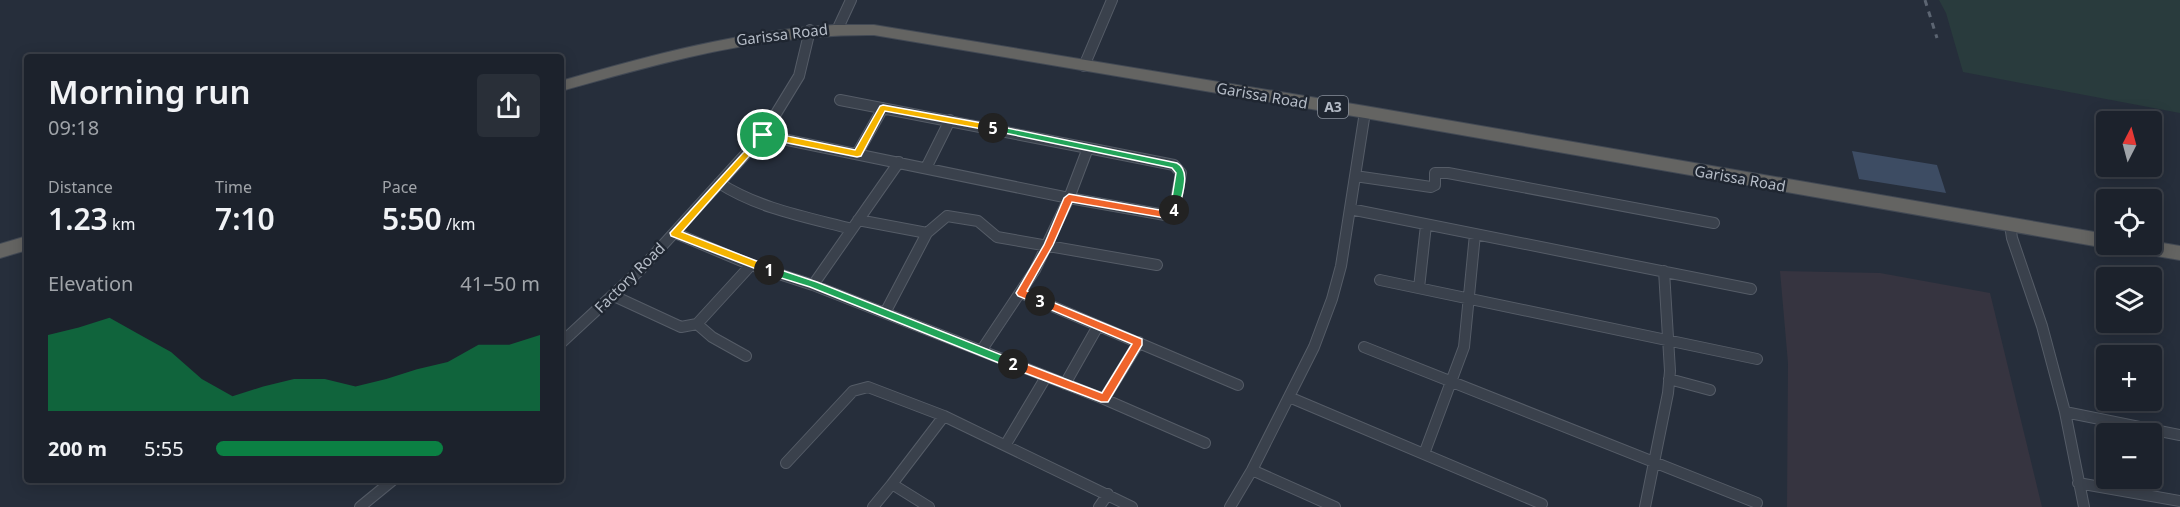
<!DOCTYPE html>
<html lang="en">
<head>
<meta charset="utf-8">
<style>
  :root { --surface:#1c222c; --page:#292f38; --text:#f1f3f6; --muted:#a0a4a9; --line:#3a3f48; --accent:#0b8043 }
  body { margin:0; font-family:"Noto Sans",sans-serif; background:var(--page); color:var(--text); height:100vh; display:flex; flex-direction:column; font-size:22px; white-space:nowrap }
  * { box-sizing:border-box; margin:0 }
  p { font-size:20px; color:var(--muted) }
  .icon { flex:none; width:33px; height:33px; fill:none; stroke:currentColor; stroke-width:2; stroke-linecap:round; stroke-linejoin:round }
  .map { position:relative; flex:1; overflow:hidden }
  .details { position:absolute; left:24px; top:54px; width:540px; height:429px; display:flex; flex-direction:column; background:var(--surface); border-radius:6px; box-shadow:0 3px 15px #0003,0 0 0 2px var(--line) }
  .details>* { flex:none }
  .needle { width:39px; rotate:6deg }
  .buttons { position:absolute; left:2096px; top:111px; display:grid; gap:12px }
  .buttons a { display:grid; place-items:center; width:66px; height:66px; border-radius:6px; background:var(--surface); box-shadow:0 3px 15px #0003,0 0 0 2px var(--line); font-size:30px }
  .pin { position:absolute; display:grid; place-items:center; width:51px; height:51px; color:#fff; margin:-26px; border:3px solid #fff; border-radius:50%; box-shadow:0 2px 6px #0007 }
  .km { position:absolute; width:30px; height:30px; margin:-15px; border-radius:50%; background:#222; color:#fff; font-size:16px; line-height:30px; text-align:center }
  .round { display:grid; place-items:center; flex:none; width:63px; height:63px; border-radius:6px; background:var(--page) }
  .head { display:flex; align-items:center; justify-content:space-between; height:102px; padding:0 24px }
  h1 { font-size:33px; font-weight:600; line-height:45px }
  .metrics { display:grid; grid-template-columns:repeat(3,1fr); gap:9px; height:102px; padding:6px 24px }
  .metrics div { display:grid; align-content:center }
  .metrics b { font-size:30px; font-weight:600 }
  .metrics small { font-size:16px; font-weight:400 }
  .metrics p { font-size:16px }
  .chart { height:168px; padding:12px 24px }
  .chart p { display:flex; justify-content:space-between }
  .chart svg { width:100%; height:108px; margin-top:6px; fill:var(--accent); opacity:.7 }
  ul { padding:0 24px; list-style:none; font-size:20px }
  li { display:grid; grid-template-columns:96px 72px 1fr; align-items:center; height:45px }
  li i { height:15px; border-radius:8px; background:var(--accent) }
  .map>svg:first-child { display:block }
</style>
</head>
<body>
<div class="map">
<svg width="2180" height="507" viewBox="0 0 2180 507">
  <rect width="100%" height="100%" fill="#262e3b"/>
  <!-- medical -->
  <path fill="#363440" d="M1780,271L1880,273L1990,293L2042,507H1787L1788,363Z"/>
  <!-- green -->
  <path fill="#293b3d" d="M1939,0H2180V113L1963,72L1946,13Z"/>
  <!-- water -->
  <path fill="#3d4c63" d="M1852,151L1937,165L1946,193L1859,179Z"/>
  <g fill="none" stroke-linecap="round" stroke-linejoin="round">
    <defs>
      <path id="minor" d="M838,28L851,0
        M1084,66L1112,0
        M840,100L1088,148
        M763,135L1069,198L1035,270L981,351
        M1088,148L1174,165L1181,173L1174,210L1165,215L1069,198Z
        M857,154L883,108
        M926,168L950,120
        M1355,176L1431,187L1435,185V173H1448L1714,223
        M719,183C760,209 806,217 852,229
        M1350,209L1751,289
        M858,220L927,233
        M2010,225L2012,238L2042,326L2065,412L2084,507
        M675,233L751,265L813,285L1104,399L1205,443
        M1380,280L1757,359
        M813,285L899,162
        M1419,288L1426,225
        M1021,293L1238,385
        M614,296L681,327L697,324L751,265
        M885,313L927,233L947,216L978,221L997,237L1157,265
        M697,324L712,337L746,356
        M561,343L642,268L763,135L799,76L810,30
        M1364,347L1757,503
        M1669,379L1710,390
        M1065,384L1098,326
        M1289,397L1542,504
        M1104,399L1139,342
        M2065,412L2180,435
        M1006,444L1046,377
        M1424,454L1464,347L1475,234
        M786,463L853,391L868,387L944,416L1132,507
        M1252,470L1335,507
        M2078,483L2180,501
        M360,507L393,480
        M873,507L892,484
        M929,507L892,484L944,416
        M1099,507L1108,494
        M1230,507L1252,470L1314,347L1332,299L1341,266L1365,112
        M1645,507L1668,393L1670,371L1664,271"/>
      <path id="trunk" d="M834,25H874L1365,106L2106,234V244H2113L2106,248L1365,118L874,35C761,34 668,61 561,91V81C651,55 740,31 834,25Z
        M27,236V250L0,258V244Z
        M2151,241L2180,246V260L2127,251L2121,249L2118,244H2151Z"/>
    </defs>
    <!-- minor casing -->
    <use href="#minor" stroke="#555c67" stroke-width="12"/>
    <!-- trunk casing -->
    <use href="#trunk" stroke="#424954" stroke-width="2"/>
    <!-- minor -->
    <use href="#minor" stroke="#3a414c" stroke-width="10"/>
    <!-- trunk -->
    <use href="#trunk" fill="#646462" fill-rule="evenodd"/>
    <!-- rail -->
    <path stroke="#5c6572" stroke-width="3" stroke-dasharray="6 6" stroke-linecap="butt" d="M1925,0L1937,38"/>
  </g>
  <!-- split-1 -->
  <path fill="#f5b400" stroke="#fff" stroke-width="1.5" d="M763,131L766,132V137L682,232L772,267L773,270L769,274L671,236L670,233Z"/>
  <!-- split-2 -->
  <path fill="#22a559" stroke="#fff" stroke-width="1.5" d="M769,266L817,282L1017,361L1018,364L1013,368L1009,367L810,287L765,273L764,270Z"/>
  <!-- split-3 -->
  <path fill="#f0652b" stroke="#fff" stroke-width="1.5" d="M1040,297L1142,339V345L1108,402H1101L1009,367V361L1013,359L1102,393L1132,344L1037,304L1035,301Z"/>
  <!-- split-4 -->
  <path fill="#f0652b" stroke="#fff" stroke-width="1.5" d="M1069,194L1165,211L1174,206L1179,210L1174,216L1165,218L1072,202L1053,245L1027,291L1045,301L1040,305L1018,296L1016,293L1044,245L1064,198Z"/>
  <!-- split-5 -->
  <path fill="#22a559" stroke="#fff" stroke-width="1.5" d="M993,125L1177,163C1192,171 1181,196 1179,210L1174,213L1170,210L1176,173L1172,168L990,130L989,128Z"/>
  <!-- split-6 -->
  <path fill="#f5b400" stroke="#fff" stroke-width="1.5" d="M883,105L993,125L998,128L993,131L885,111L861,156L857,157L763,138L759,135L763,131L855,150L880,106Z"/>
  <g text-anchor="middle" stroke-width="5" stroke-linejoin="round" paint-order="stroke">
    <!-- shield labels -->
    <rect fill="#1f2631" stroke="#888f9a" stroke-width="1.5" x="1318" y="96" width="30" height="22" rx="4.5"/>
    <g font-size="14" font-weight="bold" fill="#b5bcc7">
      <text x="1333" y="112">A3</text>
    </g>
    <!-- street labels -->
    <g font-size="15" fill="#b5bcc7" stroke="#1f2631">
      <text transform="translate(782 35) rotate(-7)" y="5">Garissa Road</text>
      <text transform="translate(1262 96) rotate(10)" y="5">Garissa Road</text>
      <text transform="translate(1740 179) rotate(10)" y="5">Garissa Road</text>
      <text transform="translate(630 278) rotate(-45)" y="5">Factory Road</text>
    </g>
  </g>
</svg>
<div class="buttons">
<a><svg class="needle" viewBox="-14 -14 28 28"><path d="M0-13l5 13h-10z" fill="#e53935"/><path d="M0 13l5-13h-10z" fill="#a0a4a9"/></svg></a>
<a><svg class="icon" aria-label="locate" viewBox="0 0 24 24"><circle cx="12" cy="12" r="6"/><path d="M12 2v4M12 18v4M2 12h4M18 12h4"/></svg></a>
<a><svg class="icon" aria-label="layers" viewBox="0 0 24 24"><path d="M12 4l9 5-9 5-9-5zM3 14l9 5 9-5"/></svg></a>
<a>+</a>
<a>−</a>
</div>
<div class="pin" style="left:763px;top:135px;background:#1e9e55"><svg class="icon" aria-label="arrive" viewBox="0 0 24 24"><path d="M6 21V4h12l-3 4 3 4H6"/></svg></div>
<b class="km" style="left:769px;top:270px">1</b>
<b class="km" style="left:1013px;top:364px">2</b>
<b class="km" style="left:1040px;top:301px">3</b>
<b class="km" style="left:1174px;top:210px">4</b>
<b class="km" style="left:993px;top:128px">5</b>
<section class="details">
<div class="head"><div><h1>Morning run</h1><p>09:18</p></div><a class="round"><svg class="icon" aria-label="share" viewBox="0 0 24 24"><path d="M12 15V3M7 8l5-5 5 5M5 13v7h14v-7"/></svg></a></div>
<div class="metrics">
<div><p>Distance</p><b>1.23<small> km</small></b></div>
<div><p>Time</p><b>7:10</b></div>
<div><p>Pace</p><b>5:50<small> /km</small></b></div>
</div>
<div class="chart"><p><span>Elevation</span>41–50 m</p>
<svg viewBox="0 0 160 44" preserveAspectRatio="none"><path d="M0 44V13L10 10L20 6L30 13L40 20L50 31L60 38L70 34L80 31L90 31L100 34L110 31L120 27L130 24L140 17L150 17L160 13V44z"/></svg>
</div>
<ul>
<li><b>200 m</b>5:55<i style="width:70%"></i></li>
</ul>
</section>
</div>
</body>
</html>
